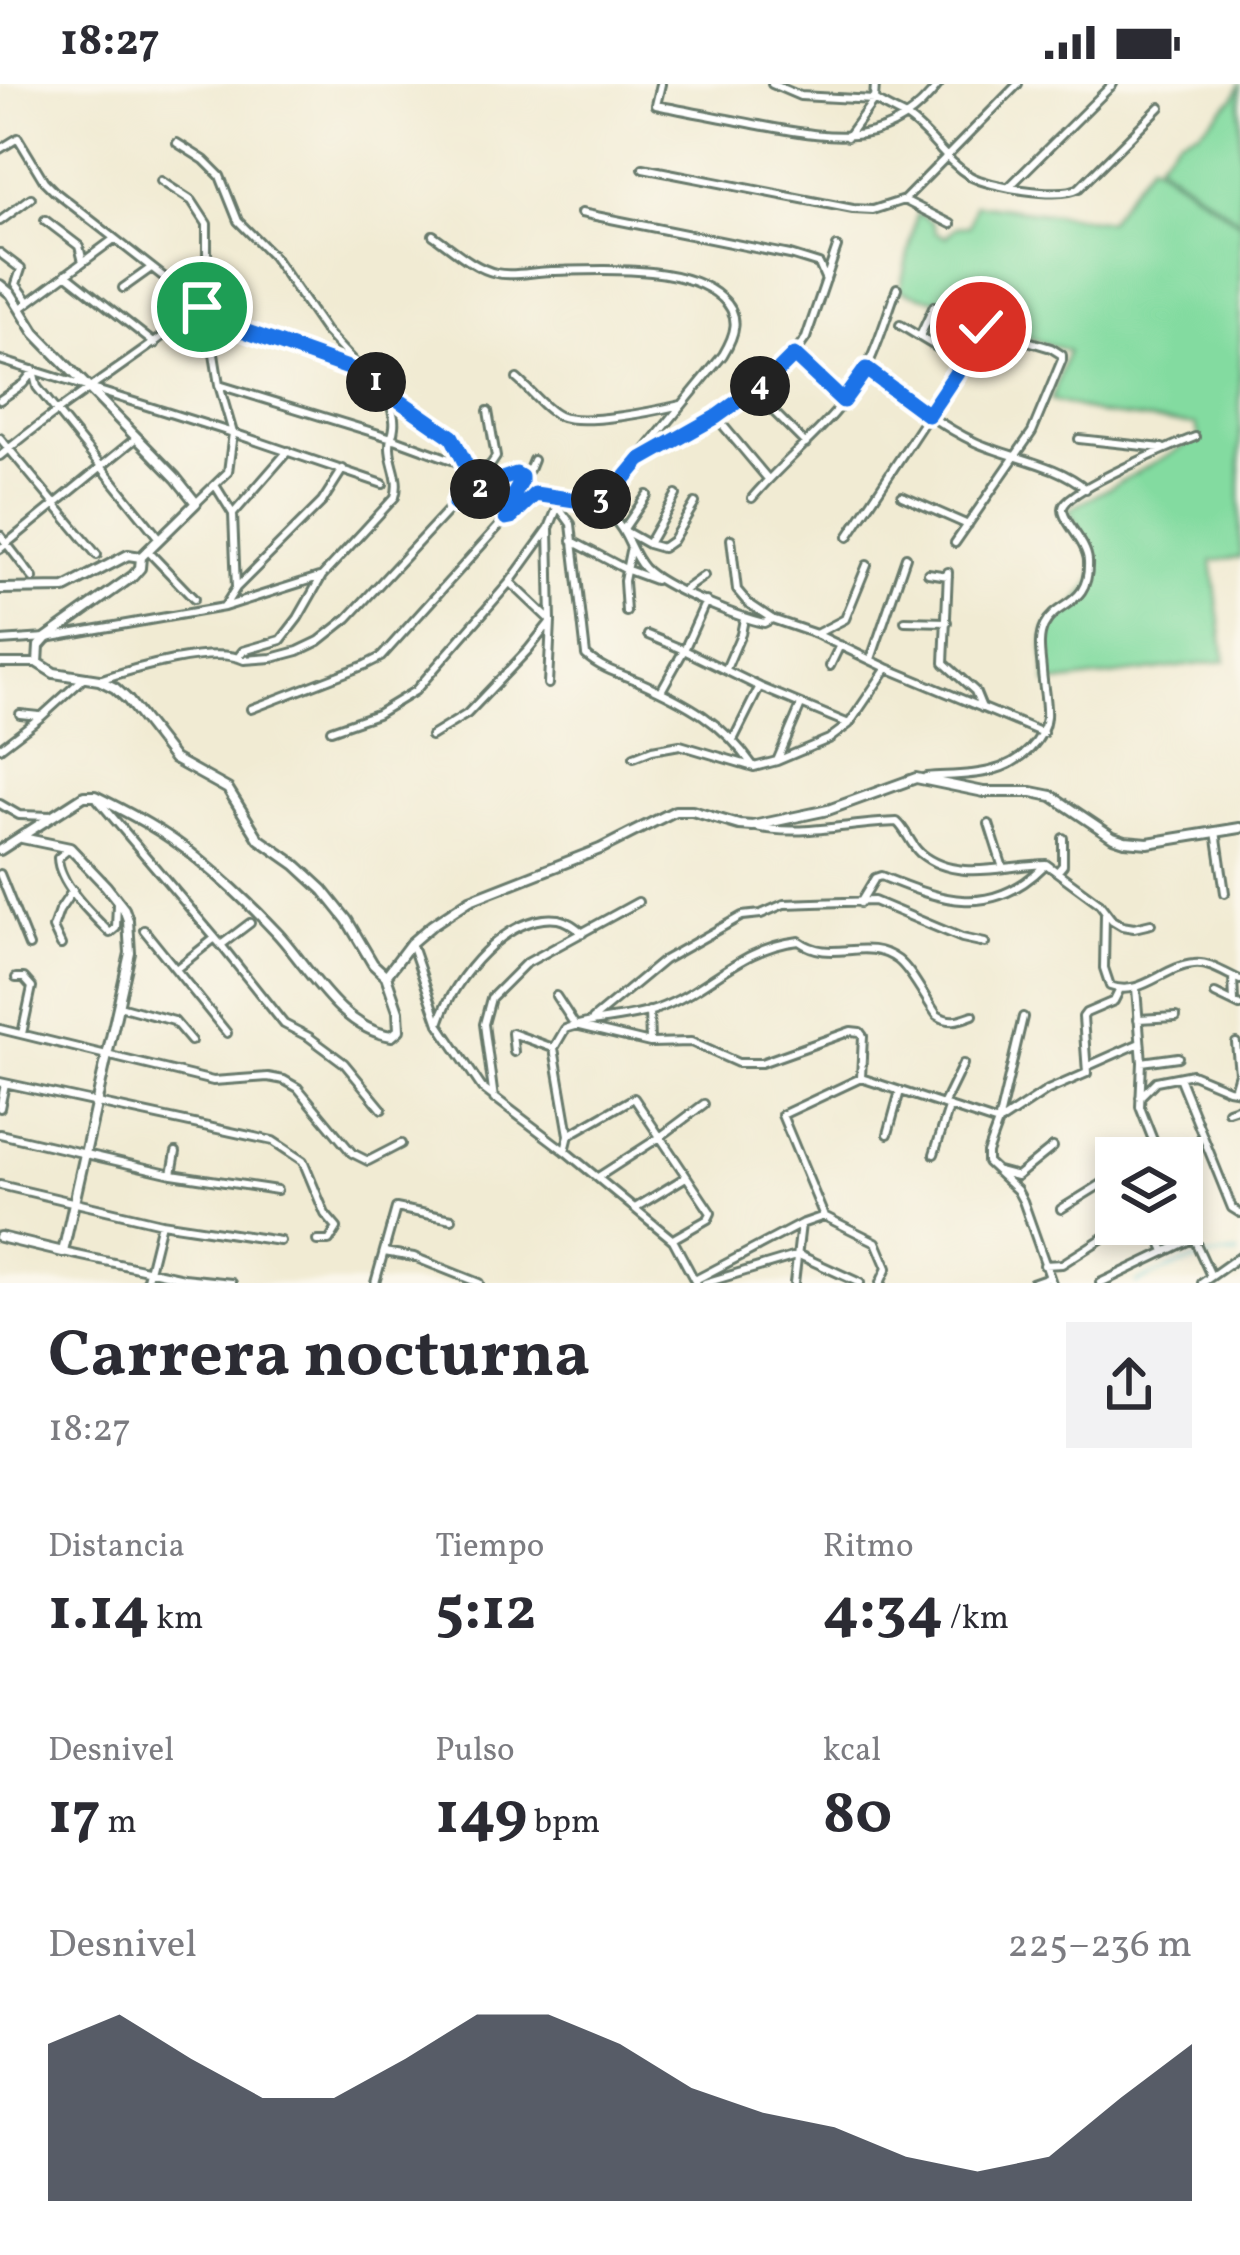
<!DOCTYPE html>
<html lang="es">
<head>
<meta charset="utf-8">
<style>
  :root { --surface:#fff; --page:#f2f2f3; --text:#2b2b33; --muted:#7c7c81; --accent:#111827 }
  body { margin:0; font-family:Vollkorn,serif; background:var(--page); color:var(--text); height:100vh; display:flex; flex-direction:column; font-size:45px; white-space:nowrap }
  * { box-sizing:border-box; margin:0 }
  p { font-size:39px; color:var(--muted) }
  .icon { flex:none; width:66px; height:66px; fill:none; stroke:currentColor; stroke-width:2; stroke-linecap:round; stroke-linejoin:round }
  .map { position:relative; height:1199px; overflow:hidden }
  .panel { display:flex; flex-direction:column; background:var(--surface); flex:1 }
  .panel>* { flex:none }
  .buttons { position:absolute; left:1095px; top:1053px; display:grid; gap:24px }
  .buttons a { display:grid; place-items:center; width:108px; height:108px; border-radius:0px; background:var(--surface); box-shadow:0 6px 18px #0003; font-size:60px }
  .pin { position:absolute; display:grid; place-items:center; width:102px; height:102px; color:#fff; margin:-51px; border:6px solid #fff; border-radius:50%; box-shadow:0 3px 12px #0007 }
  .km { position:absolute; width:60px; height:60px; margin:-30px; border-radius:50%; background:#222; color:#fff; font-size:33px; line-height:60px; text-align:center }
  .round { display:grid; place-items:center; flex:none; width:126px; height:126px; border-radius:0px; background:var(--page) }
  .headline { display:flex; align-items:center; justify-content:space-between; height:204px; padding:0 48px }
  h1 { font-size:66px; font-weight:700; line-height:90px }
  .figures { display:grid; grid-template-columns:repeat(3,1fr); gap:18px; height:204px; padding:12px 48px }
  .figures div { display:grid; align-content:center }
  .figures b { font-size:60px; font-weight:700 }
  .figures small { font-size:33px; font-weight:400 }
  .figures p { font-size:33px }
  .chart { height:336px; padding:24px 48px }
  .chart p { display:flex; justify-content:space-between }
  .chart svg { width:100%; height:216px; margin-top:12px; fill:var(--accent); opacity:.7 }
  .status { display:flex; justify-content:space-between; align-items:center; height:84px; padding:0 60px; background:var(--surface); direction:ltr }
  .status svg { height:33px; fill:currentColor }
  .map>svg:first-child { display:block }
</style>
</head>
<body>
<div class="status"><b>18:27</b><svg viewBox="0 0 49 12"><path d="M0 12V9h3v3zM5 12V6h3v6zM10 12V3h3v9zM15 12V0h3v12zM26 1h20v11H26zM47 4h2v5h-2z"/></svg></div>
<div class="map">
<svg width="1240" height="1199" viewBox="0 0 1240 1199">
  <rect width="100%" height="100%" fill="#fbf7ec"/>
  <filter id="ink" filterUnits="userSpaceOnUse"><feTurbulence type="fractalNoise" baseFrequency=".00833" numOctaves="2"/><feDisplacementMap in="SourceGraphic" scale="24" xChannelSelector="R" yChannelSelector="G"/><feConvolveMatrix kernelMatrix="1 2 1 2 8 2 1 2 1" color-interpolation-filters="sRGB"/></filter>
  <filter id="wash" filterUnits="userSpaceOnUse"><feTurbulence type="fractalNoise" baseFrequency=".004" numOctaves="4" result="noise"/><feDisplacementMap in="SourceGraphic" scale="48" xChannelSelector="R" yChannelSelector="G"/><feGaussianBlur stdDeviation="2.7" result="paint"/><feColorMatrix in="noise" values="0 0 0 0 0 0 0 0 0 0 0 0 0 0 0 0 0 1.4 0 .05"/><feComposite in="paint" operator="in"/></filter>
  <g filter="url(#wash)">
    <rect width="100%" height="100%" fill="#f1ebd3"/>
    <!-- green -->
    <path fill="#83dba0" stroke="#518c6a" stroke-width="3" d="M1240,0V137L1157,78L1179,54L1200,46L1234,14Z
      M1151,78L1240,139V474L1212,477L1225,577L1047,600L1044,565L1046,547L1050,539L1071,527L1096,491L1092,469L1069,426L1199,354L1196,341L1101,330L1051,316L1068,267L992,241L1000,217L956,201L949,220L900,206L917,129L932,138L936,149L946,153L956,143L969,142L975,120L1108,137Z"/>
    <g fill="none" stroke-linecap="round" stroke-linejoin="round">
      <!-- stream -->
      <path stroke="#5bc8d1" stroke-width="3" d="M1136,1199C1169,1184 1201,1171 1238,1170"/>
    </g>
  </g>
  <g filter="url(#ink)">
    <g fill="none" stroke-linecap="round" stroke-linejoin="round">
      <defs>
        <path id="street" d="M661,0L656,21C690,28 724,34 759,41C831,54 889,68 939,0
          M772,0L800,12L874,16
          M874,16C884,23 896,28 907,34C931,50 945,77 970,92C989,103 1061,115 1079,104L1160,23
          M847,53L874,16L875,0
          M177,59L204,76L220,92L238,137L273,172L325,247L365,290L452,353L466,381L463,406
          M0,65L18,54L44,97L54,107L202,223L209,239L219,301L233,349L228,388L196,419
          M643,84L853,125L873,126L904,116L1018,0
          M161,97L192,117L207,140V180L220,216L222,239
          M1010,102L1113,0
          M904,116L951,140
          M581,129L790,171L819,180L826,196
          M45,136L79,162L83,178
          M0,137L31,114
          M433,151C452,164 473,184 496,189C513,193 534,187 552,187C600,186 685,179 722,214C742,232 735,251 723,271L642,370L640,376
          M0,169L21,185L16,200L29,218
          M66,190L155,260
          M123,204L151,184
          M21,224L114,155
          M222,239L362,288
          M900,241L963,279
          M920,252L934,222
          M794,271L843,317
          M0,276L233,349L383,400
          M866,285C901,311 935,339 975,358C1010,374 1058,380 1086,405
          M33,286L37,303L158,453
          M517,295C530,306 545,326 559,332C583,342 655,327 681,321
          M219,301L392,354L466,381
          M0,316L23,300L32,289
          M774,328L806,360
          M716,333L768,395
          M0,354L97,471
          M1079,355L1162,364
          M0,372C64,318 136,275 202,223
          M521,393L529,386L533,376
          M215,401L233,430L236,504L226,520
          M647,411L623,446L648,460L662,464L672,457L695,419
          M902,412L968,441
          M752,414C788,371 839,336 866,285C879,260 887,230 897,204
          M459,419L487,400L516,390L521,393L522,398L505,425L506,434
          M595,419L615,406L640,376L716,333L773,292L794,271L806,254L837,163
          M558,422L571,440L586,571C600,584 620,590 638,597C687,619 723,638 754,683
          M233,430L288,367
          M0,451L33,494
          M848,453L963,279L990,221
          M731,455L737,506L748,519L772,535L816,550L887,584L1043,649
          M572,457L625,485L655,496
          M955,459L1032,348L1062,276V271L1051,264L981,243
          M648,460L676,411
          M0,465L135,355
          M147,466L194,515
          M948,488L944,579L975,607L982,624
          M928,489L948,492
          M236,504L322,418L343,385
          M683,507L704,492
          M626,528L624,497L630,467
          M905,537L947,538
          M816,550L845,535L867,481
          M648,551L684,566L706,517
          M0,557L46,554L224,523L319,493
          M239,572L243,567L281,556L298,534L322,492L395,413C401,394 390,381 390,363C390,350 393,355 394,343C396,329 388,316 381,304
          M871,575L906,473
          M0,579H38
          M830,582L840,561
          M726,585L741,550L744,535
          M99,596C132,585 214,561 244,576L272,574L298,567L319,557L348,534L492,379L496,373L488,327
          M548,600L551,537L549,444L558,422L559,412
          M661,607L684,566L760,603L849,640
          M251,625L365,581L381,573L506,434L511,433L535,410C571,412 606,415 625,451C631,462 635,474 644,484C662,503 737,533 764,539L772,535
          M20,630L39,632
          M331,646L377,630L415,607L510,498L549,444
          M431,652L467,630L528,566L551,537L510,498
          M734,654L759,604
          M0,664L42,632L84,594
          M634,673L652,666L680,661L754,683L777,677L829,655L849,640L887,584
          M777,677L801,621
          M926,693C964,690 1001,694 1030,665C1039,656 1045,646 1046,633C1047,619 1043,602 1042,587C1041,572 1037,556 1044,542C1057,516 1090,523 1088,477C1087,456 1057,433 1064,421C1074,403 1172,362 1195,353
          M98,716L221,861L284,940L309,953L344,979L382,1025
          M0,720L19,731L52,732
          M989,740L1003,784
          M756,743C801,753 851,739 897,738C907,747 910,760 920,769C956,799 1005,781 1046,780L1099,819L1112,836L1122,842L1134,844L1151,840
          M1216,747L1225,809
          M70,764L58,774C59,800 91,830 110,849L116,844L117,819
          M1058,787L1063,781V754
          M0,790L29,862
          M860,819L875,794L881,792C942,817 991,835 1044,782
          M1105,830L1104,884L1110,902C1141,914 1164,882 1194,880C1209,878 1226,890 1240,896
          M144,846L227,949
          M411,859L439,940L482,1004L565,1067L673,1156L696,1199
          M61,861L53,844L59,827L73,806
          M221,861L250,839
          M176,885L215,854
          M1233,893L1234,918
          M16,894H24L32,903L22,950
          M1136,904L1142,978L1140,1023L1160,1074
          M1215,910L1240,922
          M556,912L575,941L650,959L691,958L738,979H761L851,947L860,948L863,952L861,994
          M119,922L174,937L191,957
          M649,927L650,959
          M1023,933L998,1039L987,1069V1078L1017,1106L1023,1117L1052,1199
          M593,935L664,876L742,832L761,830L784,820L874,817L962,854L985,859
          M1138,935L1176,933
          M440,937C453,895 508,828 558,835C568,837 575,843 583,849
          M0,945L213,997L268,993L284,996L298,1004L352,1069L368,1077L401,1060
          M514,968L512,949L553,964
          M1142,978L1178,973
          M1088,982L1140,959
          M1179,993L1232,1124L1240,1129
          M0,998L273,1057L303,1077L325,1130L337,1144L329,1157H317
          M1234,1006L1239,989L1236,959
          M1140,1013L1156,997L1192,990L1228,1005L1240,1007
          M494,1015L484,940L491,914L525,880L638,818
          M943,1021L963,980
          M0,1024L5,1000
          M1228,1027L1240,1023
          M1001,1037L1048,1006L1087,989L1083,933L1086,929L1114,917L1119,907
          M0,1050L172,1090L277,1106
          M888,1050L900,1007
          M569,1051L634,1014L711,1129L708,1135L673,1155
          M565,1067L569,1051L554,964L565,945C594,934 628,936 657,925C710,906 738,864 799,857C832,881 865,851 898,876C912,887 926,916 937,931C950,940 959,936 973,931
          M934,1070L949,1024
          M1144,1074L1157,1066
          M998,1087L1017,1092L1053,1063
          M172,1090L176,1068
          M598,1093L660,1053L704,1020
          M0,1101L161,1139L280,1157
          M635,1124L686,1093
          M1061,1125L1116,1091
          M1182,1129L1211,1192
          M1153,1140L1165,1167
          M63,1168L184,1194L232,1199
          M384,1168L414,1173L479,1199
          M1044,1181L1062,1180L1125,1140
          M695,1196L801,1140L824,1132
          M146,1199L161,1139
          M375,1199L396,1124L452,1135
          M705,1199L799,1171L860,1199
          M794,1199L801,1140
          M880,1199L887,1184L876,1158L824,1132L782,1031L861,994L998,1039
          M1032,1199L1049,1193
          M1100,1199L1192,1155
          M1202,1199L1240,1172"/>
        <path id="secondary" d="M0,201L11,210L35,249L176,394L196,419L141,473L140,484L133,492L46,554L39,562L38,579L54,589L99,596L115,604L128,616L174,675L228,705L259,755L296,781L323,806L347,836L373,880L386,892L398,927L399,946L392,952C341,945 309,884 278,850C253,823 225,797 197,774C166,748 131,730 95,712H84L0,766
          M0,505L65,504L128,471L141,473
          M386,892L411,859L432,841L470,816L600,765L675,727H692L739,741L753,742L828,726L916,694L984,708H1032L1052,712L1113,753L1125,757L1148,759L1240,744
          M0,1153L63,1168L130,869L128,836L124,825L106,802L70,764L22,754"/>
      </defs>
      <!-- street casing -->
      <use href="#street" stroke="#687a6c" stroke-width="12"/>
      <!-- secondary casing -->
      <use href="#secondary" stroke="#687a6c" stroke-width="14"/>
      <!-- street -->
      <use href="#street" stroke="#fff" stroke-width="6"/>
      <!-- secondary -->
      <use href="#secondary" stroke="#fff" stroke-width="8"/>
    </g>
  </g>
  <g fill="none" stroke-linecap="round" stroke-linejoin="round" filter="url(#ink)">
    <defs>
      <path id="route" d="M202,223L208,239H222L365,290L400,317L452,353L466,381V393L455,420L487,400L516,390L521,393V398L506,425V434L511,433L535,410L595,419L615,406L640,376L716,333L773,292L794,271L843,317L866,285L928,331L963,279L981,243"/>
    </defs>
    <!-- route casing -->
    <use href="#route" stroke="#fff" stroke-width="24"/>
    <!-- route -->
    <use href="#route" stroke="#1a73e8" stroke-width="15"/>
  </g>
</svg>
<div class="buttons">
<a><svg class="icon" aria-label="layers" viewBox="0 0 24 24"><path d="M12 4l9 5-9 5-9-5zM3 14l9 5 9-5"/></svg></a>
</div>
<div class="pin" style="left:202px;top:223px;background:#1e9e55"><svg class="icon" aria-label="arrive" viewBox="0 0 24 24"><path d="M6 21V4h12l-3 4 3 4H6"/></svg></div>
<div class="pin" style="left:981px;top:243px;background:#d93025"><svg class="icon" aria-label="check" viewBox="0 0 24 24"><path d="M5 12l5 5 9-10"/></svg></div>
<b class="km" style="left:376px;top:298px">1</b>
<b class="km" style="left:480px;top:405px">2</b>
<b class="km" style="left:601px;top:415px">3</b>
<b class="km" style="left:760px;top:302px">4</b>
</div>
<section class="panel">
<div class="headline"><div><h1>Carrera nocturna</h1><p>18:27</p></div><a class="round"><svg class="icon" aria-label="share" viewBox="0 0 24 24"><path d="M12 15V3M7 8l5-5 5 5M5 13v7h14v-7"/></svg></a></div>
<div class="figures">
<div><p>Distancia</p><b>1.14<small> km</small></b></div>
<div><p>Tiempo</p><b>5:12</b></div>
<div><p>Ritmo</p><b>4:34<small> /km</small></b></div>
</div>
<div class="figures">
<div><p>Desnivel</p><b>17<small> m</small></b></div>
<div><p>Pulso</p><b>149<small> bpm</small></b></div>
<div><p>kcal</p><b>80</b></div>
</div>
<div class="chart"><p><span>Desnivel</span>225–236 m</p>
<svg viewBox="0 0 160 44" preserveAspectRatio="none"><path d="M0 44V12L10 6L20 15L30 23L40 23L50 15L60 6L70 6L80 12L90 21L100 26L110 29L120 35L130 38L140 35L150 23L160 12V44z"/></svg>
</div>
</section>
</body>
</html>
